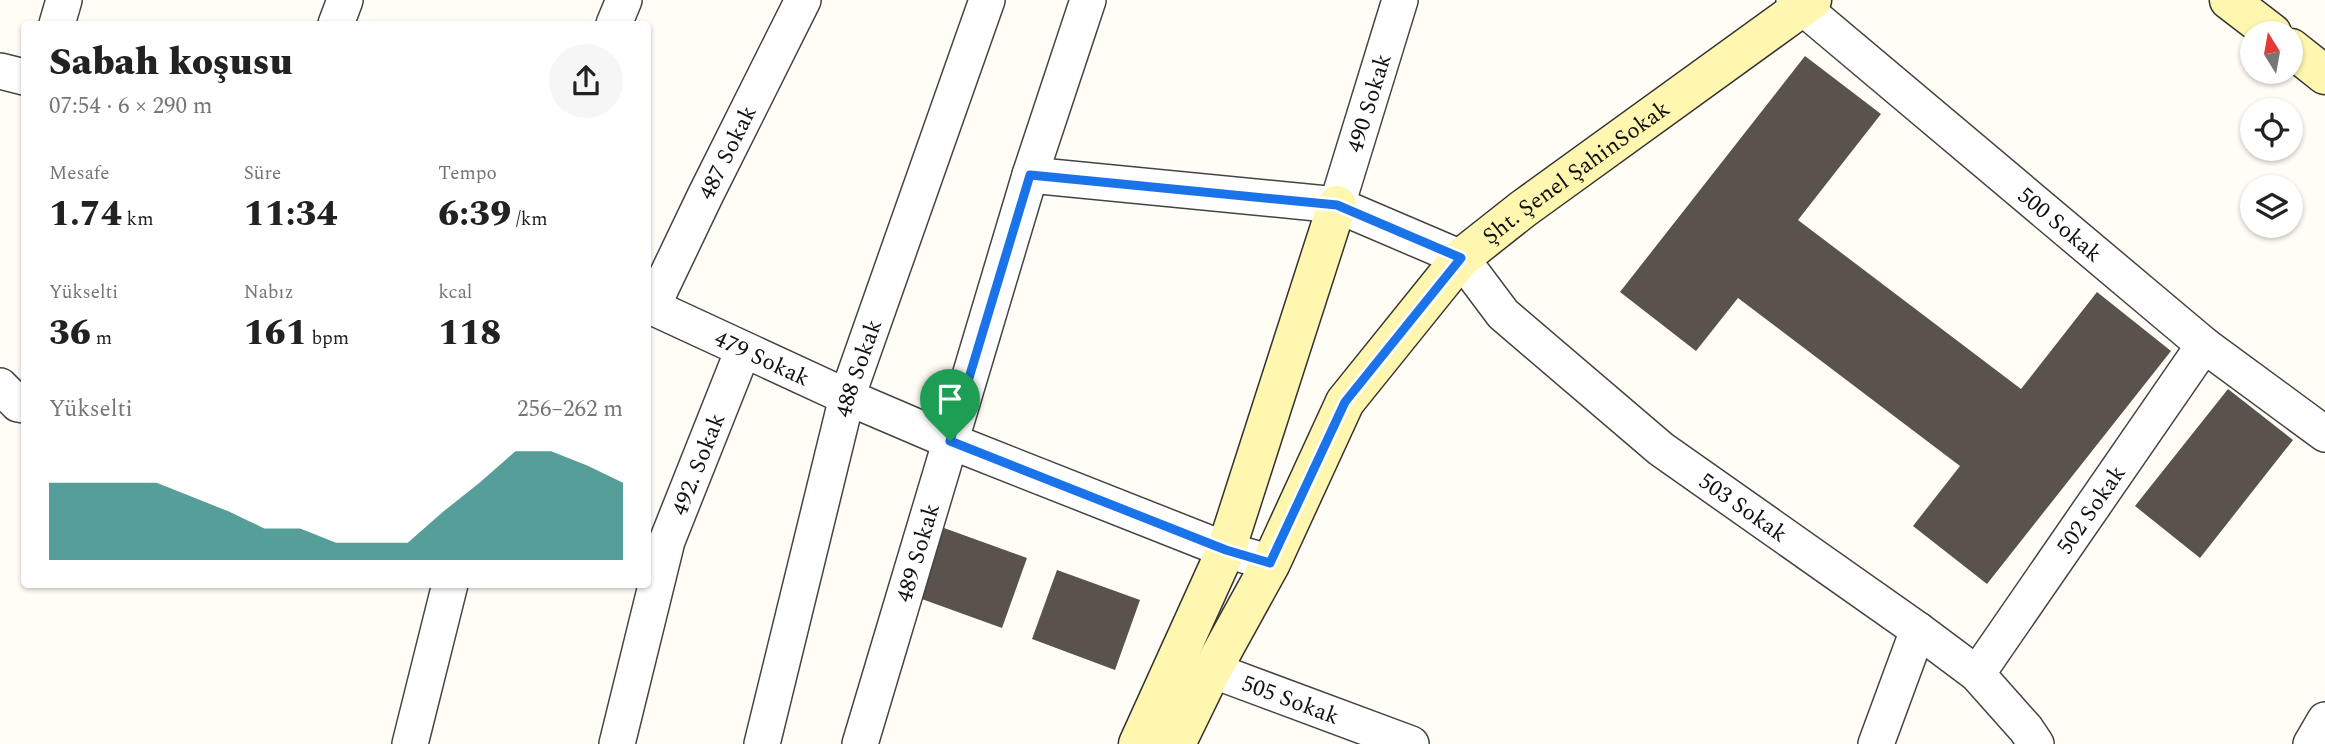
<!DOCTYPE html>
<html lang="tr">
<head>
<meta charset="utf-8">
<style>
  :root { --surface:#fff; --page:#f6f6f6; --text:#222; --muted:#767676; --accent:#0f766e }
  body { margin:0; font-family:Spectral,serif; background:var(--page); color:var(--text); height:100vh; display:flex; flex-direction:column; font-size:26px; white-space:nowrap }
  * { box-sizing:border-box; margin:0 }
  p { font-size:23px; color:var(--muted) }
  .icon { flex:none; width:38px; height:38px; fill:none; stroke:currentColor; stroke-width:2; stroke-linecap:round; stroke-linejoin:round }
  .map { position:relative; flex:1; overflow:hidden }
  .sheet { position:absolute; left:21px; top:21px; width:630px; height:567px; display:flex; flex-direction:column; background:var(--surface); border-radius:7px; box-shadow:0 2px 5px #0004 }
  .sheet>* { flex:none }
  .needle { width:46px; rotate:349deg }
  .fabs { position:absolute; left:2240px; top:21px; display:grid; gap:14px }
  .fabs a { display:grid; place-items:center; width:63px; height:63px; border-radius:50%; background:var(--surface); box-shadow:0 2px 5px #0004; font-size:35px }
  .pin { position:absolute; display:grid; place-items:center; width:60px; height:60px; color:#fff; margin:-72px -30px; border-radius:50% 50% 50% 0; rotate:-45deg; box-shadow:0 0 7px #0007 }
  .pin .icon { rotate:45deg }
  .round { display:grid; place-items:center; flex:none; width:74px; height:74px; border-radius:37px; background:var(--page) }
  .summary { display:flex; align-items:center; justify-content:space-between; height:119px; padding:0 28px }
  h1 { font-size:38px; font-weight:800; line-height:52px }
  .figures { display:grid; grid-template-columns:repeat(3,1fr); gap:10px; height:119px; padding:7px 28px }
  .figures div { display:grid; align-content:center }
  .figures b { font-size:35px; font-weight:800 }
  .figures small { font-size:19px; font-weight:400 }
  .figures p { font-size:19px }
  .chart { height:196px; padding:14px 28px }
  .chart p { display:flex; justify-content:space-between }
  .chart svg { width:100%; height:126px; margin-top:7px; fill:var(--accent); opacity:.7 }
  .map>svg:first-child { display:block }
</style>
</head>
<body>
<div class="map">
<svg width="2325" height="744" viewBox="0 0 2325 744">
  <rect width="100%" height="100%" fill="#fffdf5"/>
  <!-- building -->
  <path fill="#5a524d" d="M1805,56L1881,114L1798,220L2021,389L2097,292L2171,351L1987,584L1913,526L1960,466L1738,298L1696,351L1620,292Z
    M2228,389L2293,440L2200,558L2135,506Z
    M944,528L1027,558L1002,628L919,598Z
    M1057,570L1140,600L1115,670L1032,639Z"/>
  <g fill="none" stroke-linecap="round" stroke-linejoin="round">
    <defs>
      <g id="street">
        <path id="s1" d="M1794,0L2204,345L2325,434"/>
        <path d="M57,24L64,0"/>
        <path d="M336,24L345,0"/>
        <path d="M614,24L624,0"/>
        <path d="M0,71L24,77"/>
        <path id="s2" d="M1030,175L1337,205L1461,258L1503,314L1661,449L1918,630L1977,674L2026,729L2036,744"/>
        <path id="s3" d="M1337,205L1400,0"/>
        <path id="s4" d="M648,305L847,397L950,441L1226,550L1271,563"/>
        <path id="s5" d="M652,307L705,196L803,0"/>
        <path d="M0,386L18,404L24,405"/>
        <path id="s6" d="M1212,670L1411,744"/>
        <path id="s7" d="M1977,674L2204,345"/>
        <path d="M410,744L450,584"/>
        <path id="s8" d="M617,744L667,541L743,350"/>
        <path id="s9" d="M762,744L847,397L987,0"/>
        <path id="s10" d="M860,744L1030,175L1088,0"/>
        <path d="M1876,744L1918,630"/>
        <path d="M2311,744L2325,720"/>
      </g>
      <g id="secondary">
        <path d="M2229,0L2272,33"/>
        <path d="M2291,48L2325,75"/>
        <path d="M1138,744L1226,550L1337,205"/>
        <path id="s11" d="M1176,744L1212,670L1271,563L1345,402L1461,258L1523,209L1812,0"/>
      </g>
    </defs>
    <!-- street casing -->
    <use href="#street" stroke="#444" stroke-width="38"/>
    <!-- secondary casing -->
    <use href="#secondary" stroke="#333" stroke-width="41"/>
    <!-- street -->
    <use href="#street" stroke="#fff" stroke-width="35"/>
    <!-- secondary -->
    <use href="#secondary" stroke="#fff6b0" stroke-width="38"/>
  </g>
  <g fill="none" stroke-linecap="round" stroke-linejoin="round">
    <defs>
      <path id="route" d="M1030,175L1337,205L1461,258L1345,402L1270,563L1226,550L950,441Z"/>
    </defs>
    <!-- route casing -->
    <use href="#route" stroke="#fff" stroke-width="14"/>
    <!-- route -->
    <use href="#route" stroke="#1a73e8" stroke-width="9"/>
  </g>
  <g text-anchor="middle" stroke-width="7" stroke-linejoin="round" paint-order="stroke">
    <!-- street labels -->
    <g font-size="23" fill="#111" stroke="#fff">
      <text dy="8" stroke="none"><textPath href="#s3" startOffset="107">490 Sokak</textPath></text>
      <text dy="8" stroke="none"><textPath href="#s5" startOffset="172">487 Sokak</textPath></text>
      <text dy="8" stroke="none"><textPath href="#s11" startOffset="710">Şht. Şenel ŞahinSokak</textPath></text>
      <text dy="8" stroke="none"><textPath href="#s1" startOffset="348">500 Sokak</textPath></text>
      <text dy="8" stroke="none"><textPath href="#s4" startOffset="126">479 Sokak</textPath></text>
      <text dy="8" stroke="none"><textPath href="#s9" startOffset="388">488 Sokak</textPath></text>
      <text dy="8" stroke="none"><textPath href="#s8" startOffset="292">492. Sokak</textPath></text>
      <text dy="8" stroke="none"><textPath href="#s2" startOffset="822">503 Sokak</textPath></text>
      <text dy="8" stroke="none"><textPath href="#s7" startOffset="200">502 Sokak</textPath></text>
      <text dy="8" stroke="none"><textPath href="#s10" startOffset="200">489 Sokak</textPath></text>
      <text dy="8" stroke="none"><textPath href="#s6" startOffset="84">505 Sokak</textPath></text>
    </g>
  </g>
</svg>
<div class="fabs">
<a><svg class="needle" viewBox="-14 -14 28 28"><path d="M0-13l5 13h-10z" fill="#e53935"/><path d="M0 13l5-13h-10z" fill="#767676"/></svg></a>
<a><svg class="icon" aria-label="locate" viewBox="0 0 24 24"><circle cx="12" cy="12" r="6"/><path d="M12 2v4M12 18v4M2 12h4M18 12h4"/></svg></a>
<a><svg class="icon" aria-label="layers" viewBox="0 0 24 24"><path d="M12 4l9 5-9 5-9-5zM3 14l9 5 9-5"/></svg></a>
</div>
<div class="pin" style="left:950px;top:441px;background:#1e9e55"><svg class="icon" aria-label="arrive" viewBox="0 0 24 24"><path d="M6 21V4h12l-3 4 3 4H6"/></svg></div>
<section class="sheet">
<div class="summary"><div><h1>Sabah koşusu</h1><p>07:54 · 6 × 290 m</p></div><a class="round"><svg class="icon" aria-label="share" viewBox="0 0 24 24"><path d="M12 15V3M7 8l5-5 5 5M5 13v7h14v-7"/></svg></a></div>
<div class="figures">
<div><p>Mesafe</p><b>1.74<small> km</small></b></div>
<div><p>Süre</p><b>11:34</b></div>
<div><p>Tempo</p><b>6:39<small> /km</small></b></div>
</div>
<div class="figures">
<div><p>Yükselti</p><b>36<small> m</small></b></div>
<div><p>Nabız</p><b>161<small> bpm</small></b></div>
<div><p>kcal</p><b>118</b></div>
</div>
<div class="chart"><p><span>Yükselti</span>256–262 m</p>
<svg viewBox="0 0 160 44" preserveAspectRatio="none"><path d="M0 44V17L10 17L20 17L30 17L40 22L50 27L60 33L70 33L80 38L90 38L100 38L110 27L120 17L130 6L140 6L150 11L160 17V44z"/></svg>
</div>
</section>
</div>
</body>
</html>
